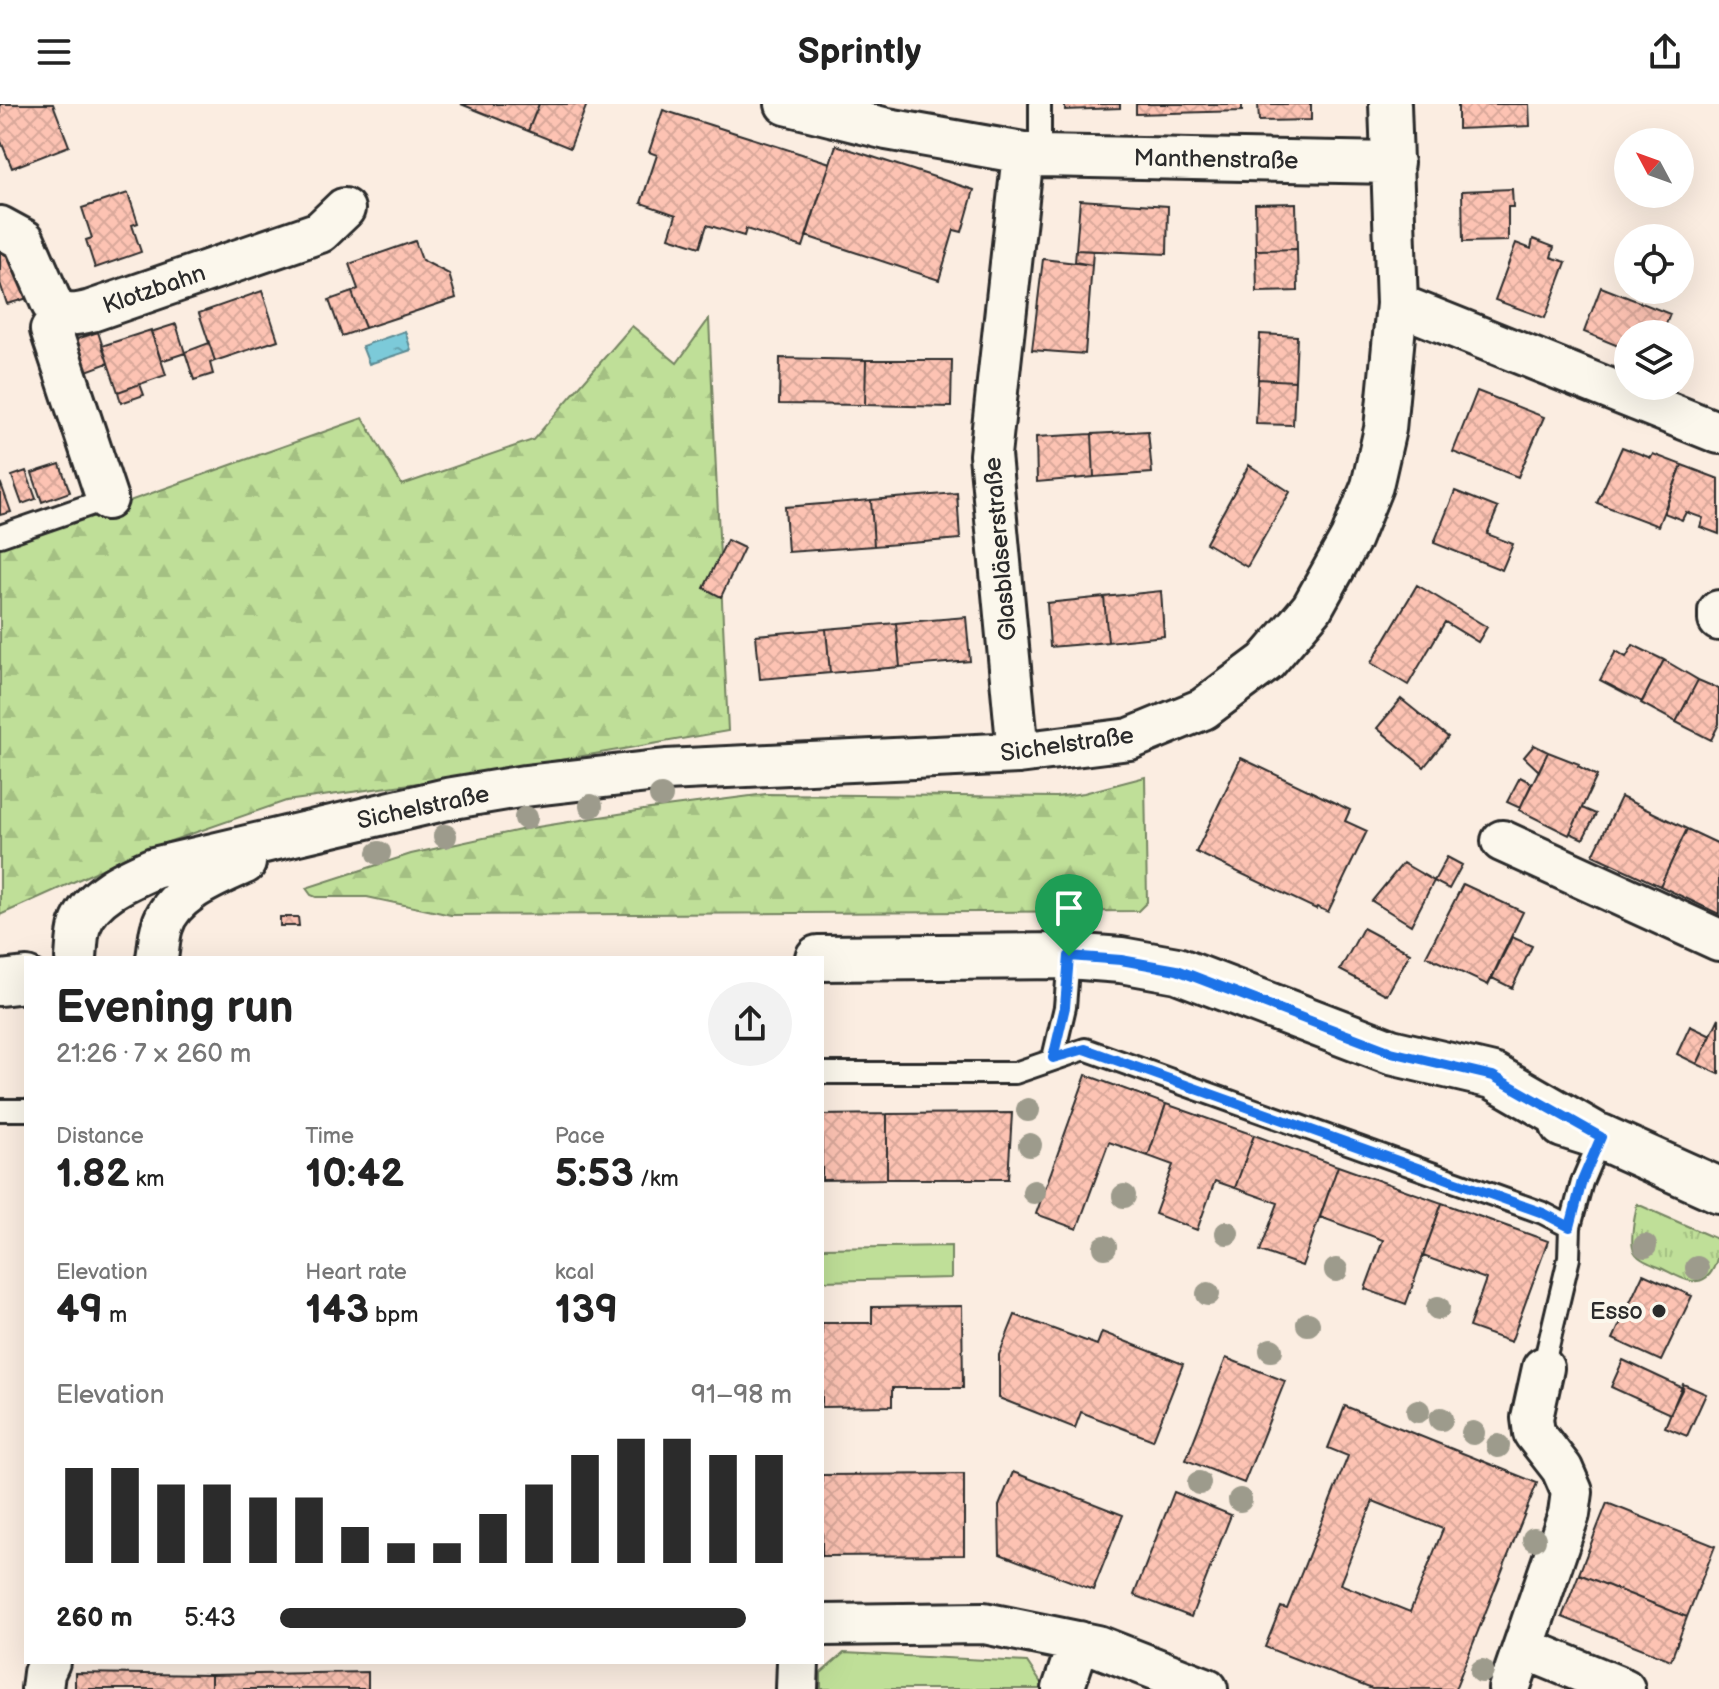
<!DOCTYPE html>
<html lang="en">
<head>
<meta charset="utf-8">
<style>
  :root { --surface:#fff; --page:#f2f2f2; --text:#222; --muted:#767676; --accent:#2b2b2b }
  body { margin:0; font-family:"Balsamiq Sans",sans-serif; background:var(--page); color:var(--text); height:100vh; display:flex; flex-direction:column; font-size:30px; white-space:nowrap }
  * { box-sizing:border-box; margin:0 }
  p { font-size:26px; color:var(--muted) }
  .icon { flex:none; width:44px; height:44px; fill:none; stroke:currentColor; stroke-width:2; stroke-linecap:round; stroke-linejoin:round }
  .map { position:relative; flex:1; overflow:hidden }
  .details { position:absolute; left:24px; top:852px; width:800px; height:708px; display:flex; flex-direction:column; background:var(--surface); border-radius:0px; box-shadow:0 8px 32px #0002 }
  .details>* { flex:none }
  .needle { width:52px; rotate:311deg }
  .fabs { position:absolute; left:1614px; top:24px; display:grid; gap:16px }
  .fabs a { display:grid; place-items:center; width:80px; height:80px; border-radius:50%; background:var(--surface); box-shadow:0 8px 32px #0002; font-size:40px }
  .pin { position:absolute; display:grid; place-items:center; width:68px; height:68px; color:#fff; margin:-82px -34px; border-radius:50% 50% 50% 0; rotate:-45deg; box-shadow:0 0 8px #0007 }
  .pin .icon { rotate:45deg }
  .round { display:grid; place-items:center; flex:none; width:84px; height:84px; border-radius:42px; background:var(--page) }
  .overview { display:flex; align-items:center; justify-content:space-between; height:136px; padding:0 32px }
  h1 { font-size:44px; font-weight:700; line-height:60px }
  .stats { display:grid; grid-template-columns:repeat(3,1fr); gap:12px; height:136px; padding:8px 32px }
  .stats div { display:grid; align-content:center }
  .stats b { font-size:40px; font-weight:700 }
  .stats small { font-size:22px; font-weight:400 }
  .stats p { font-size:22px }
  .chart { height:224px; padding:16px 32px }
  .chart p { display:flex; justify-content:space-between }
  .chart svg { width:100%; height:144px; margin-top:8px; stroke:var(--accent); stroke-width:6 }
  ul { padding:0 32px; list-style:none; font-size:26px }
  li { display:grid; grid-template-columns:128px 96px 1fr; align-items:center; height:60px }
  li i { height:20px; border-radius:10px; background:var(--accent) }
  header { display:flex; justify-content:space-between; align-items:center; height:104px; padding:0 32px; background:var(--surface); font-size:36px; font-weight:700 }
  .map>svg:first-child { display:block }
</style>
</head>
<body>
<header><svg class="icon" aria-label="menu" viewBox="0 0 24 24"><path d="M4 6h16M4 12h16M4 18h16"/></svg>Sprintly<svg class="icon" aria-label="share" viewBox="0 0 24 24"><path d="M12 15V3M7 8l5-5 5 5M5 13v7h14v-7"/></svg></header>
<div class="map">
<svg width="1719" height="1585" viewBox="0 0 1719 1585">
  <defs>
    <pattern id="grass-tufts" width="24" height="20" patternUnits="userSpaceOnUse" patternTransform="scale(2)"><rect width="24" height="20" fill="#bfdf98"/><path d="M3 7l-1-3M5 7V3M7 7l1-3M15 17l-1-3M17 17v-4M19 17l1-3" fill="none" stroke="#a4c083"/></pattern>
    <pattern id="forest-firs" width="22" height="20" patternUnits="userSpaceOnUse" patternTransform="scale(2)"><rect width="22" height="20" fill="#bfdf98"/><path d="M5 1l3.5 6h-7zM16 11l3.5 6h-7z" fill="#a4c083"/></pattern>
    <pattern id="water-ripples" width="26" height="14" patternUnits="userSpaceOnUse" patternTransform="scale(2)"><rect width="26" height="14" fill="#7ccad9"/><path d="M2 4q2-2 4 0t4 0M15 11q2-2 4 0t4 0" fill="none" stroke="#66a4b0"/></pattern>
    <pattern id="building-cross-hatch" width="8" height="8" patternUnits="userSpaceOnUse" patternTransform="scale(2)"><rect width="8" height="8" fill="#fdc3b3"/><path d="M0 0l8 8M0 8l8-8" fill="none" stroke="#d9a89a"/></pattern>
  </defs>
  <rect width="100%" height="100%" fill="#fbede1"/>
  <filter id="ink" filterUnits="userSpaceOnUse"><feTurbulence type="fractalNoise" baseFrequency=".0125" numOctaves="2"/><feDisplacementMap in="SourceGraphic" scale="16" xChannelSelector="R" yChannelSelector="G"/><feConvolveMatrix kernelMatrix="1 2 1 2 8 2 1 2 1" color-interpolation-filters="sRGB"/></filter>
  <g filter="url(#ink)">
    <!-- grass -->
    <path fill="url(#grass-tufts)" stroke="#758562" stroke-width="2" d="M1637,1100L1719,1136C1719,1153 1714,1180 1691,1177C1682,1176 1671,1169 1663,1165C1652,1160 1636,1156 1633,1144C1630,1132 1635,1113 1637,1100Z"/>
    <!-- forest -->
    <path fill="url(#forest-firs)" stroke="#758562" stroke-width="2" d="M709,215L728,627L462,673L286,697L142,747L0,811V443L363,314L402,381L533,336L632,222L677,259Z
      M1145,673L1147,798L1138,807L451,811L367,793H316L311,791L306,784L411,750L525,725L650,705L766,690L1056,693L1084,689Z"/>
    <!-- green -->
    <path fill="#bfdf98" stroke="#758562" stroke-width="2" d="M951,1142V1174L822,1177V1144Z
      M844,1549L1027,1558L1045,1585H821V1569Z"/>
    <!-- water -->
    <path fill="url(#water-ripples)" stroke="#5c8a93" stroke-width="2" d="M405,227L411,246L369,260L362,242Z"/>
    <!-- building -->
    <path fill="url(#building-cross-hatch)" stroke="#2b2b2b" stroke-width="2" fill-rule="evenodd" d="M0,0H53L69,42L12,64L0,35Z
      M461,0H539L528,27Z
      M539,0H587L570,44L528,27Z
      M1065,0H1120V4L1065,6Z
      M1136,0H1242V7L1136,10Z
      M1258,0H1311V16L1259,17Z
      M1458,0H1529L1530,22L1458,25Z
      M663,6L830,59L803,143L746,125L744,132L707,121L700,143L669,133L676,111L641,99L657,51L649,48Z
      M836,41L974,86L962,128L954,126L939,176L806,132Z
      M1512,85L1513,103H1508V137L1463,138L1462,87Z
      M128,89L138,119L132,121L141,148L95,164L86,136L92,134L82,104Z
      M1080,96L1168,102L1167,150L1076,146Z
      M1296,99L1297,145L1256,146L1255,100Z
      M1533,135L1554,143L1551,153L1566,158L1545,214L1495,196L1516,139L1531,145Z
      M415,137L422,156L449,170L456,194L365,224L352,188L358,185L349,160Z
      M1297,145L1298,187L1257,188L1256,146Z
      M9,146L28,194L7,200L0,179V149Z
      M1076,146L1093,147L1092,161L1075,158Z
      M1043,155L1092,161L1085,250L1032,246Z
      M1601,183L1670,210L1662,230H1628V246L1584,228Z
      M262,187L278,236L215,257L199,209Z
      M352,188L365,224L342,232L329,196Z
      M176,220L185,249L161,257L151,228Z
      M151,226L166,271L118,288L102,242Z
      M98,228L108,259L76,271L65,239Z
      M1260,230L1297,232L1295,277L1258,275Z
      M209,239L215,257L210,259L213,270L194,276L185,248Z
      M780,254L866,256L865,301L779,300Z
      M866,256H952L951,303L865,301Z
      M1258,275L1295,277L1293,321L1256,320Z
      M140,280L144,291L121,299L118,288Z
      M1477,287L1544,313L1518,373L1453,348Z
      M1148,327L1152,369L1094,373L1092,330Z
      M1092,330L1094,373L1037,378L1036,333Z
      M1622,343L1651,354L1653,350L1682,361L1658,422L1597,399Z
      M60,360L70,388L42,398L32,369Z
      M1249,361L1290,388L1247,463L1206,439Z
      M1682,361L1719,375V430L1700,423L1703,414L1686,408L1682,416L1664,409Z
      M26,367L36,395L22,400L12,372Z
      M1,380L11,408L0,411V381Z
      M1455,387L1498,404L1487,430L1513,440L1502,466L1434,439Z
      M957,389L960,435L874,442L871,396Z
      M871,396L874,442L788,448L785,403Z
      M727,436L744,444L721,493L704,484Z
      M1417,481L1487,523L1478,538L1445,518L1408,581L1371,559Z
      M1161,487L1164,532L1108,538L1104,493Z
      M1104,493L1108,538L1050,543L1047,499Z
      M966,513L970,557L900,563L896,519Z
      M896,519L900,563L830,569L826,525Z
      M826,525L830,569L760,575L756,531Z
      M1633,541L1664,556L1642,598L1600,576L1616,547L1626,553Z
      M1664,556L1698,576L1676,618L1641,599Z
      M1698,576L1719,585V620L1711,636L1676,618Z
      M1401,595L1448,633L1424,663L1377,624Z
      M1534,641L1548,648L1539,667L1524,653Z
      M1548,648L1579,660L1578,662L1597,672L1569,731L1519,706Z
      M1241,654L1350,706L1345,717L1367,727L1328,808L1317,803L1316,805L1196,748Z
      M1520,673L1532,679L1520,704L1507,698Z
      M1621,693L1687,725L1660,782L1593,751Z
      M1582,704L1596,710L1583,735L1570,729Z
      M1687,725L1719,740V810L1660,782Z
      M1447,753L1462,761L1449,785L1434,777Z
      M1403,759L1434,777L1411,821L1372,797Z
      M1463,780L1523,808L1488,881L1426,852Z
      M280,813H298L299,822H280Z
      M1363,824L1410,849L1387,891L1340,866Z
      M1512,833L1532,842L1512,884L1492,874Z
      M1719,914V970L1697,960Z
      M1690,922L1711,932L1697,960L1677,950Z
      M1086,971L1166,1000L1148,1052L1109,1038L1077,1125L1036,1110Z
      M1166,1000L1254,1031L1235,1084L1215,1077L1197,1126L1155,1110L1173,1061L1148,1052Z
      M1012,1009L1008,1075H887V1010Z
      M887,1010V1075L822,1076V1011Z
      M1254,1031L1338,1062L1302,1162L1260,1147L1278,1099L1235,1084Z
      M1338,1062L1442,1099L1406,1200L1365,1185L1383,1136L1320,1113Z
      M1442,1099L1548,1137L1511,1238L1469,1223L1486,1175L1423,1152Z
      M1643,1170L1692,1192L1661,1257L1613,1235Z
      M962,1202L963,1284H892V1302L822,1303V1219H872V1203Z
      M1015,1211L1097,1241L1102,1228L1183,1260L1153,1336L1081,1308L1075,1324L999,1294V1251Z
      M1226,1254L1285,1277L1244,1379L1186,1356Z
      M1623,1256L1683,1284L1670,1310L1611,1283Z
      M1683,1280L1706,1290L1687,1332L1665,1323Z
      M1345,1302L1537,1379L1455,1585H1372L1265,1543L1281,1503L1287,1505L1348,1352L1328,1344ZM1373,1397L1443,1425L1410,1508L1340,1480Z
      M1013,1368L1123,1411L1093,1486L1000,1450L999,1402Z
      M964,1370V1451L822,1452V1371Z
      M1174,1388L1231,1411L1191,1513L1134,1491Z
      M1607,1399L1715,1442L1687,1513L1579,1470Z
      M1579,1470L1687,1513L1671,1556L1562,1513Z
      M368,1568V1585H211V1571Z
      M75,1569L211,1571V1585H75Z"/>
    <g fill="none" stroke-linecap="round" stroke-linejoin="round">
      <defs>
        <path id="lane" d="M1040,0V52
          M0,432L107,395
          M1053,954L1065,903L1069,852
          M822,969H1015L1085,945L1543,1109L1570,1123L1569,1154L1543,1264
          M0,1006H26
          M1570,1123L1582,1078L1601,1033"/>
        <path id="street" d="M786,0L887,25L1040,52L1393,59
          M0,123L24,136L52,200C62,214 76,211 91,207L320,128L344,105
          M1397,200L1719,329
          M62,210L51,226L107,395
          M1719,507V516
          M1018,649L990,351L1023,50
          M1502,737L1719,836
          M76,854C77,844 77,831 80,822C91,791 126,776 154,764L447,695L525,682L666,666L1018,649L1130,635L1203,605L1266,558L1312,504L1351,434L1372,382L1385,325L1397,200L1390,0
          M157,854C159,844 159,832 162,823C171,789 217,772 245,759
          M822,1521L984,1519L1097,1542L1207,1585
          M1524,1544L1624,1585
          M42,1585L44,1569L49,1558
          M797,1585L798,1558
          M1063,1585L1079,1538
          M1509,1585L1569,1410L1572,1388L1562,1365L1534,1329L1532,1314L1543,1264"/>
        <path id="secondary" d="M818,854L1069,852L1121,856L1177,866L1391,948L1493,972L1592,1029
          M0,879L26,876
          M1563,1021L1601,1033L1719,1086"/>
      </defs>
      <!-- lane casing -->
      <use href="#lane" stroke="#2b2b2b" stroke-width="26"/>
      <!-- street casing -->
      <use href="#street" stroke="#2b2b2b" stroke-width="46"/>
      <!-- secondary casing -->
      <use href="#secondary" stroke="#2b2b2b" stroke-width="50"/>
      <!-- lane -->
      <use href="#lane" stroke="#fbf7ec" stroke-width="20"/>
      <!-- street -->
      <use href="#street" stroke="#fbf7ec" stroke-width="40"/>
      <!-- secondary -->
      <use href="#secondary" stroke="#fbf7ec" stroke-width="44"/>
    </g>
    <!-- trees -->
    <g fill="#9d9b8c">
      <circle cx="661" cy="692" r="12"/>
      <circle cx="591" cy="702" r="12"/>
      <circle cx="526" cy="714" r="12"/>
      <circle cx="445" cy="732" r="12"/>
      <circle cx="379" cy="749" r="12"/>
      <circle cx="1028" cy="1006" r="12"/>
      <circle cx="1030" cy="1041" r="12"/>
      <circle cx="1034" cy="1088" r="12"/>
      <circle cx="1124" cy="1092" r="12"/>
      <circle cx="1227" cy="1129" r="12"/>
      <circle cx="1645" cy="1142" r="12"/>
      <circle cx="1105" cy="1143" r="12"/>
      <circle cx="1697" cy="1164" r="12"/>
      <circle cx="1336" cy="1166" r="12"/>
      <circle cx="1208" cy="1190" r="12"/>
      <circle cx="1438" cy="1204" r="12"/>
      <circle cx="1308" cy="1220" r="12"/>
      <circle cx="1271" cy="1246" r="12"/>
      <circle cx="1418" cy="1307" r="12"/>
      <circle cx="1441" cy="1315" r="12"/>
      <circle cx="1473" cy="1329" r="12"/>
      <circle cx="1498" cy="1342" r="12"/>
      <circle cx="1199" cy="1379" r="12"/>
      <circle cx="1240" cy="1396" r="12"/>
      <circle cx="1534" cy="1435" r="12"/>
      <circle cx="1482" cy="1567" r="12"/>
    </g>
  </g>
  <g fill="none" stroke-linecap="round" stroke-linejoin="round" filter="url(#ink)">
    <defs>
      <path id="route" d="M1069,852L1121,856L1177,866L1391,948L1493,972L1601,1033L1582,1077L1570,1123L1543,1109L1085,945L1053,954L1065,903Z"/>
    </defs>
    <!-- route casing -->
    <use href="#route" stroke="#fff" stroke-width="16"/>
    <!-- route -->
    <use href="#route" stroke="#1a73e8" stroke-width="10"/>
  </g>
  <!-- markers -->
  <circle fill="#2b2b2b" stroke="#fbf7ec" stroke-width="3" cx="1659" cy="1207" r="8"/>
  <g text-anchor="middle" stroke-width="8" stroke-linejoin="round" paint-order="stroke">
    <!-- street labels -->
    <g font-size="24" fill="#2b2b2b" stroke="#fbf7ec">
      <text transform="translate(1216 55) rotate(1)" y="8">Manthenstraße</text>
      <text transform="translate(154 185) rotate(-19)" y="8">Klotzbahn</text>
      <text transform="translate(1000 445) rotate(-95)" y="8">Glasbläserstraße</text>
      <text transform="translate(1067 640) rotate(-8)" y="8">Sichelstraße</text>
      <text transform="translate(423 703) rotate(-12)" y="8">Sichelstraße</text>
    </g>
    <!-- poi labels -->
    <g font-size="24" fill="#2b2b2b" stroke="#fbf7ec" text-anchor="end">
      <text x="1643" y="1215">Esso</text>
    </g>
  </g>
</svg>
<div class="fabs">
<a><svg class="needle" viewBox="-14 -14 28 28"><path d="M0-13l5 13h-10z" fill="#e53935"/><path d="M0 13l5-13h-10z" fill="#767676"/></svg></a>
<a><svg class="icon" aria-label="locate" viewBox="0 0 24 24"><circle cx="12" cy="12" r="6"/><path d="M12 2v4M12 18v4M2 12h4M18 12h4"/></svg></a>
<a><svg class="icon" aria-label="layers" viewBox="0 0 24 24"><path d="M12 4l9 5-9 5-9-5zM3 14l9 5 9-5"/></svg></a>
</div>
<div class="pin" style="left:1069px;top:852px;background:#1e9e55"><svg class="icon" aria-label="arrive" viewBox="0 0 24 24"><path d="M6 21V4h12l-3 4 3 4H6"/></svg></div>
<section class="details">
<div class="overview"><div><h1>Evening run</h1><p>21:26 · 7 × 260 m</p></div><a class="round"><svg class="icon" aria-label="share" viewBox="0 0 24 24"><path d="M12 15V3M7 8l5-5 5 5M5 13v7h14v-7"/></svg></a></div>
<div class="stats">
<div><p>Distance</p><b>1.82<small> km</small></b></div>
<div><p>Time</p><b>10:42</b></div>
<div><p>Pace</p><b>5:53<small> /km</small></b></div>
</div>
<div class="stats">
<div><p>Elevation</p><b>49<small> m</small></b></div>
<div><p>Heart rate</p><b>143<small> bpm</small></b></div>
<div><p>kcal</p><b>139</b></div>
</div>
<div class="chart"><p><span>Elevation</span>91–98 m</p>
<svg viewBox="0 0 160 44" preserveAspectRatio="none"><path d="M5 44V15M15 44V15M25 44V20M35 44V20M45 44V24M55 44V24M65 44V33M75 44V38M85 44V38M95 44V29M105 44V20M115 44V11M125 44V6M135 44V6M145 44V11M155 44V11"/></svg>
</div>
<ul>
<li><b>260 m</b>5:43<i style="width:91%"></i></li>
</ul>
</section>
</div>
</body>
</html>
